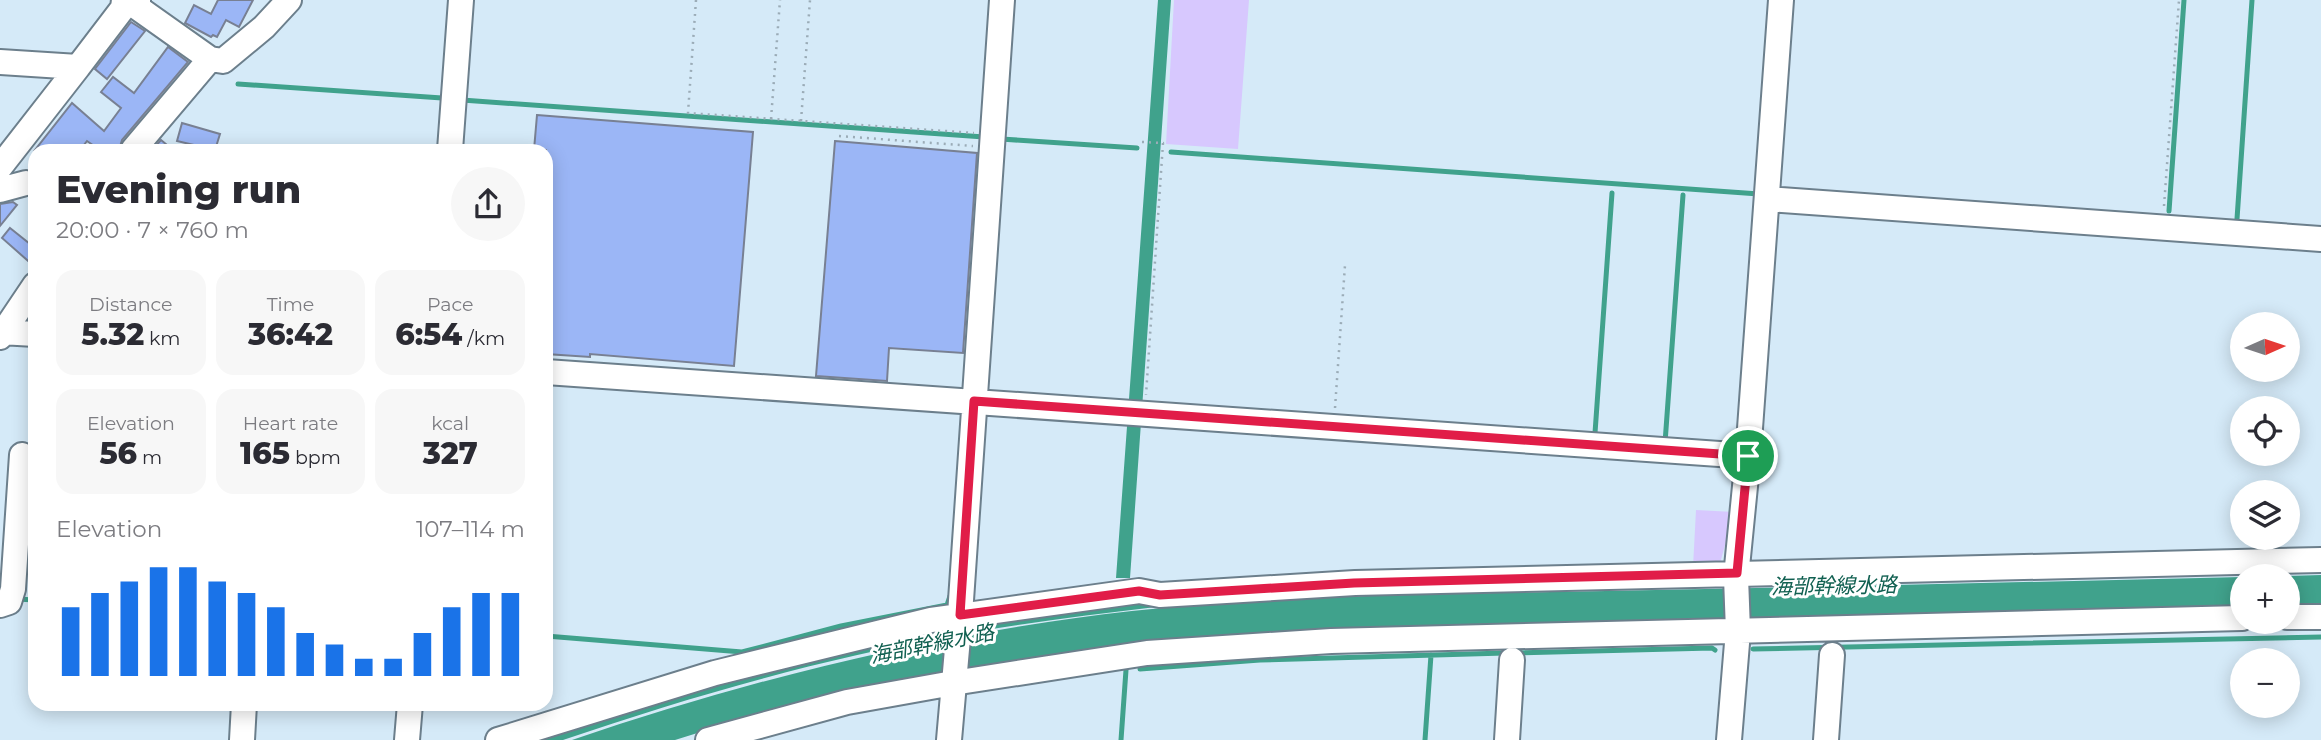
<!DOCTYPE html>
<html lang="en">
<head>
<meta charset="utf-8">
<style>
  :root { --surface:#fff; --page:#f7f7f7; --text:#2b2b33; --muted:#7c7c81; --accent:#1a73e8 }
  body { margin:0; font-family:Montserrat,"Noto Sans JP",sans-serif; background:var(--page); color:var(--text); height:100vh; display:flex; flex-direction:column; font-size:26px; white-space:nowrap }
  * { box-sizing:border-box; margin:0 }
  p { font-size:23px; color:var(--muted) }
  .icon { flex:none; width:38px; height:38px; fill:none; stroke:currentColor; stroke-width:2; stroke-linecap:round; stroke-linejoin:round }
  .map { position:relative; flex:1; overflow:hidden }
  .drawer { position:absolute; left:28px; top:144px; width:525px; height:567px; display:flex; flex-direction:column; background:var(--surface); border-radius:21px; box-shadow:0 4px 18px #0003 }
  .drawer>* { flex:none }
  .needle { width:46px; rotate:87deg }
  .tools { position:absolute; left:2230px; top:312px; display:grid; gap:14px }
  .tools a { display:grid; place-items:center; width:70px; height:70px; border-radius:50%; background:var(--surface); box-shadow:0 4px 18px #0003; font-size:35px }
  .pin { position:absolute; display:grid; place-items:center; width:60px; height:60px; color:#fff; margin:-30px; border:4px solid #fff; border-radius:50%; box-shadow:0 2px 7px #0007 }
  .round { display:grid; place-items:center; flex:none; width:74px; height:74px; border-radius:37px; background:var(--page) }
  .overview { display:flex; align-items:center; justify-content:space-between; height:119px; padding:0 28px }
  h1 { font-size:38px; font-weight:800; line-height:52px }
  .metrics { display:grid; grid-template-columns:repeat(3,1fr); gap:10px; height:119px; padding:7px 28px }
  .metrics div { display:grid; align-content:center; border-radius:18px; background:var(--page); text-align:center }
  .metrics b { font-size:30px; font-weight:800 }
  .metrics small { font-size:19px; font-weight:400 }
  .metrics p { font-size:19px }
  .chart { height:196px; padding:14px 28px }
  .chart p { display:flex; justify-content:space-between }
  .chart svg { width:100%; height:126px; margin-top:7px; stroke:var(--accent); stroke-width:6 }
  .map>svg:first-child { display:block }
</style>
</head>
<body>
<div class="map">
<svg width="2321" height="740" viewBox="0 0 2321 740">
  <rect width="100%" height="100%" fill="#d5eaf8"/>
  <!-- green -->
  <path fill="#d7c8fe" d="M1174,0H1249L1238,149L1166,144Z
    M1696,510L1734,512L1719,567H1693Z"/>
  <!-- water -->
  <path fill="#40a28c" d="M1158,0H1171L1130,578H1116Z
    M2321,575V605L2287,606V576Z
    M2242,577V607L1338,629L1242,634L1074,651L876,686L765,712L675,740H572C727,687 886,646 1048,622C1233,594 1420,595 1606,591C1818,587 2030,582 2242,577Z
    M1156,602V607C1087,615 1018,624 949,636C818,660 689,697 563,740H529L848,647L1045,609Z"/>
  <g fill="none" stroke-linecap="round" stroke-linejoin="round">
    <!-- stream -->
    <path stroke="#40a28c" stroke-width="5" d="M238,84L442,98
      M462,100L984,137
      M1001,139L1137,148
      M1171,152L1759,194
      M2169,211L2184,0
      M2237,219L2252,0
      M1595,433L1612,193
      M1665,443L1683,195
      M17,599L35,600
      M546,636L742,652L841,626L947,605L950,596
      M1753,649L2321,637
      M1519,653L1712,648L1715,650
      M1140,669L1260,660L1505,653
      M1121,740L1126,670
      M1425,740L1431,655"/>
  </g>
  <!-- building -->
  <path fill="#9bb6f6" stroke="#788093" stroke-width="2" d="M218,0H253L239,27L226,20L217,37L213,35L211,37L185,23L194,5L211,14Z
    M131,22L145,31L107,79L95,69Z
    M168,47L188,62L122,140L119,150H100L87,141L80,150H35L72,103L104,131L121,108L101,92L113,77L134,93Z
    M537,115L753,132L734,366L590,354V357L546,354V150H534Z
    M182,123L220,134L215,150L177,141Z
    M161,140L173,150H152Z
    M835,141L977,153L963,353L889,348L887,381L816,376Z
    M13,202L17,205L0,226V204Z
    M10,228L35,248V267L2,238Z"/>
  <g fill="none" stroke-linecap="round" stroke-linejoin="round">
    <defs>
      <path id="minor" d="M138,0V8L210,59
        M0,62L78,67L123,8L124,0
        M133,150L210,59L223,61L264,27L289,0
        M450,150L461,0
        M0,167L78,67
        M0,190L26,183
        M1767,199L2321,239
        M0,332L35,334
        M0,337L35,285
        M546,372L1748,456
        M0,605L9,602L13,589L22,455
        M2287,617H2321
        M242,740L244,704
        M407,740L410,704
        M498,740L715,673L931,620L1139,591L1160,595L1355,583L2321,560
        M708,740L847,702L953,683L1147,653L1331,641L2242,618
        M949,740L960,615L1002,0
        M1507,740L1512,660
        M1729,740L1738,631L1736,577L1748,456L1781,0
        M1826,740L1832,655"/>
    </defs>
    <!-- minor casing -->
    <use href="#minor" stroke="#6c7f8c" stroke-width="28"/>
    <!-- path -->
    <path stroke="#9bacb7" stroke-width="2.5" stroke-dasharray="2 5" stroke-linecap="butt" d="M696,0L688,113L974,133
      M771,119L780,0
      M801,121L810,0
      M839,136L973,146
      M1142,142L1163,143L1146,395
      M2164,206L2179,0
      M1335,408L1345,265"/>
    <!-- minor -->
    <use href="#minor" stroke="#fff" stroke-width="24"/>
  </g>
  <g fill="none" stroke-linecap="round" stroke-linejoin="round">
    <defs>
      <path id="route" d="M974,401L1748,456L1737,573L1354,583L1160,595L1139,591L960,615Z"/>
    </defs>
    <!-- route casing -->
    <use href="#route" stroke="#fff" stroke-width="14"/>
    <!-- route -->
    <use href="#route" stroke="#e11d48" stroke-width="9"/>
  </g>
  <g text-anchor="middle" stroke-width="6" stroke-linejoin="round" paint-order="stroke">
    <!-- water labels -->
    <g font-size="21" font-style="italic" fill="#116051" stroke="#fff">
      <text transform="translate(1834 586) rotate(-1)" y="7">海部幹線水路</text>
      <text transform="translate(932 644) rotate(-11)" y="7">海部幹線水路</text>
    </g>
  </g>
</svg>
<div class="tools">
<a><svg class="needle" viewBox="-14 -14 28 28"><path d="M0-13l5 13h-10z" fill="#e53935"/><path d="M0 13l5-13h-10z" fill="#7c7c81"/></svg></a>
<a><svg class="icon" aria-label="locate" viewBox="0 0 24 24"><circle cx="12" cy="12" r="6"/><path d="M12 2v4M12 18v4M2 12h4M18 12h4"/></svg></a>
<a><svg class="icon" aria-label="layers" viewBox="0 0 24 24"><path d="M12 4l9 5-9 5-9-5zM3 14l9 5 9-5"/></svg></a>
<a>+</a>
<a>−</a>
</div>
<div class="pin" style="left:1748px;top:456px;background:#1e9e55"><svg class="icon" aria-label="arrive" viewBox="0 0 24 24"><path d="M6 21V4h12l-3 4 3 4H6"/></svg></div>
<section class="drawer">
<div class="overview"><div><h1>Evening run</h1><p>20:00 · 7 × 760 m</p></div><a class="round"><svg class="icon" aria-label="share" viewBox="0 0 24 24"><path d="M12 15V3M7 8l5-5 5 5M5 13v7h14v-7"/></svg></a></div>
<div class="metrics">
<div><p>Distance</p><b>5.32<small> km</small></b></div>
<div><p>Time</p><b>36:42</b></div>
<div><p>Pace</p><b>6:54<small> /km</small></b></div>
</div>
<div class="metrics">
<div><p>Elevation</p><b>56<small> m</small></b></div>
<div><p>Heart rate</p><b>165<small> bpm</small></b></div>
<div><p>kcal</p><b>327</b></div>
</div>
<div class="chart"><p><span>Elevation</span>107–114 m</p>
<svg viewBox="0 0 160 44" preserveAspectRatio="none"><path d="M5 44V20M15 44V15M25 44V11M35 44V6M45 44V6M55 44V11M65 44V15M75 44V20M85 44V29M95 44V33M105 44V38M115 44V38M125 44V29M135 44V20M145 44V15M155 44V15"/></svg>
</div>
</section>
</div>
</body>
</html>
